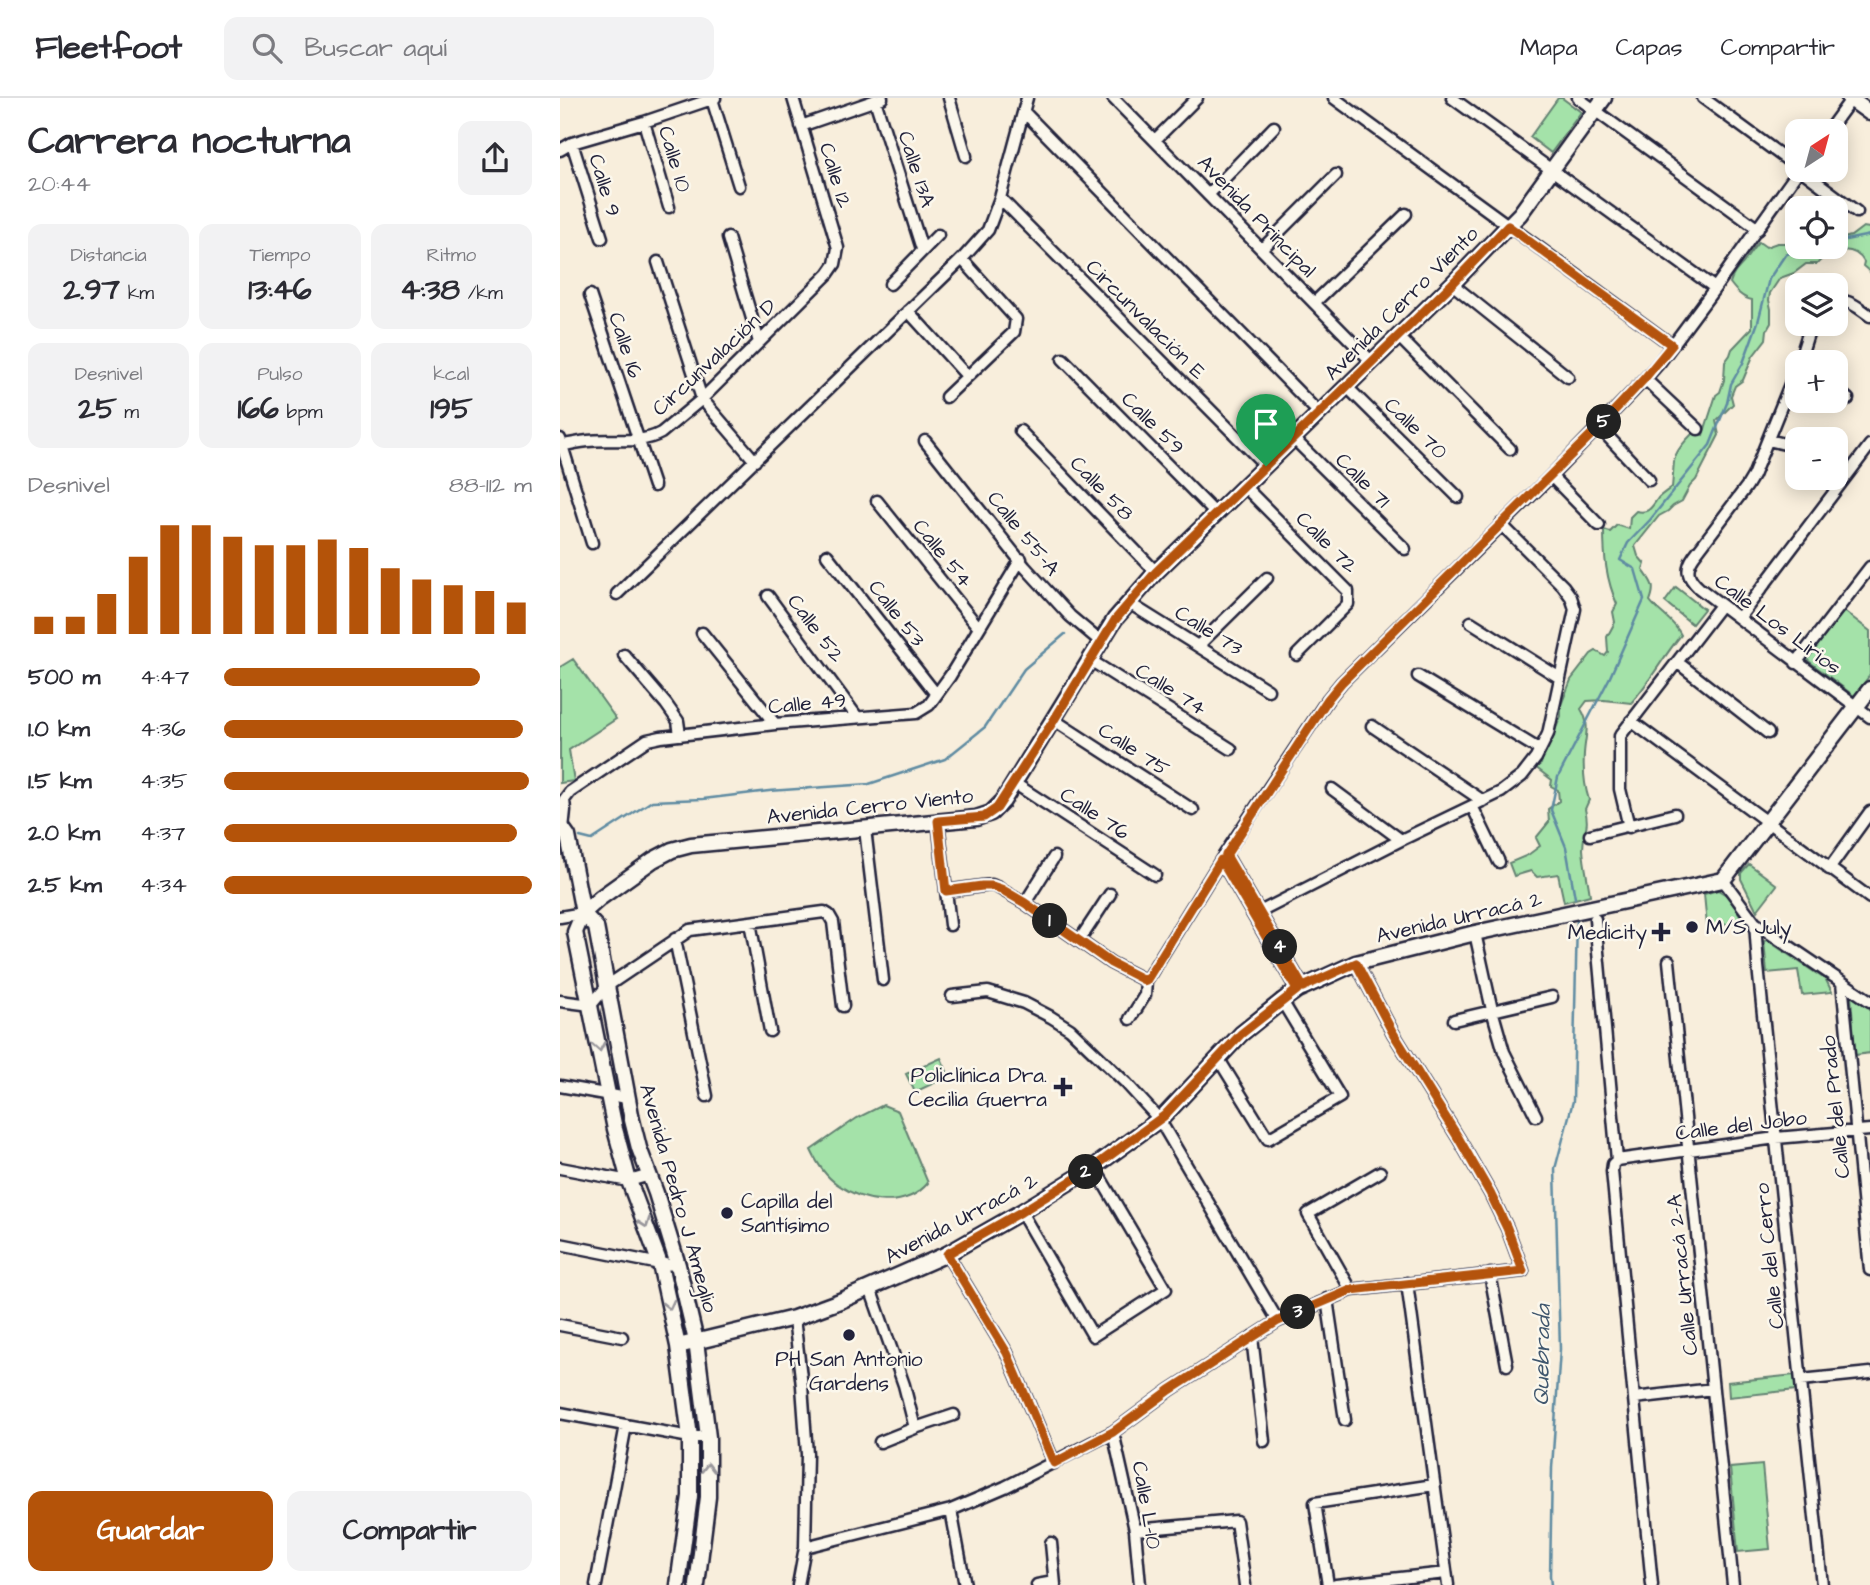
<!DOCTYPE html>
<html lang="es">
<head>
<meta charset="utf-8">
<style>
  :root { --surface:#fff; --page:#f2f2f3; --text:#2b2b33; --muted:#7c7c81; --line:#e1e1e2; --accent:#b45309 }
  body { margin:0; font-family:"Architects Daughter",sans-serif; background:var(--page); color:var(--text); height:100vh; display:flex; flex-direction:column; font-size:26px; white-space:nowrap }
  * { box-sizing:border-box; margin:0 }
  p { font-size:23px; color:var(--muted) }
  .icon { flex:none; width:38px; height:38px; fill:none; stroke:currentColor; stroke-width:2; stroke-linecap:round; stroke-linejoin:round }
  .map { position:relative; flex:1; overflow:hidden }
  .side { display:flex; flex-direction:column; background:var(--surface); width:560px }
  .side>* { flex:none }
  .needle { width:46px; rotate:36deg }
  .tools { position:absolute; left:1225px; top:21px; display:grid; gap:14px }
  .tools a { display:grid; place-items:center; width:63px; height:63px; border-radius:14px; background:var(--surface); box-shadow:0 4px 18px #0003; font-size:35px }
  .pin { position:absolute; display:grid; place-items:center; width:60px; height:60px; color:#fff; margin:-72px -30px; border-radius:50% 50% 50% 0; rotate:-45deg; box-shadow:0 0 7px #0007 }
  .pin .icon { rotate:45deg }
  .km { position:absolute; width:35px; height:35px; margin:-18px; border-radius:50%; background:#222; color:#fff; font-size:19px; line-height:35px; text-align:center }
  .round { display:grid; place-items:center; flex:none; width:74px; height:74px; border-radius:14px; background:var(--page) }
  .headline { display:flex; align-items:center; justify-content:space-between; height:119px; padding:0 28px }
  h1 { font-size:38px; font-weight:800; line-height:52px }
  .metrics { display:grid; grid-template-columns:repeat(3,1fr); gap:10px; height:119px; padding:7px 28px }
  .metrics div { display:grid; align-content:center; border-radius:14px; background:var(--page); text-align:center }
  .metrics b { font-size:30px; font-weight:800 }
  .metrics small { font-size:19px; font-weight:400 }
  .metrics p { font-size:19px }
  .chart { height:196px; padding:14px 28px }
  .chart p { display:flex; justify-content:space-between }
  .chart svg { width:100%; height:126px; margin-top:7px; stroke:var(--accent); stroke-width:6 }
  .button { display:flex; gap:14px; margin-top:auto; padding:14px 28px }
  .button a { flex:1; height:80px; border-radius:14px; background:var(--accent); color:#fff; font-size:28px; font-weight:800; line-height:80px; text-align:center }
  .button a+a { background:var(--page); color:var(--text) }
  ul { padding:0 28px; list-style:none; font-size:23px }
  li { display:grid; grid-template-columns:112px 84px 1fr; align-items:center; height:52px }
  li i { height:18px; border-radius:9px; background:var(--accent) }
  header { display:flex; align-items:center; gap:42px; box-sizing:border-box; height:98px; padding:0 35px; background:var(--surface); border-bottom:2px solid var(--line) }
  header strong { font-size:33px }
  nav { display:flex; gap:38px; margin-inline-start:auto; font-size:24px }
  .search { width:490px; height:63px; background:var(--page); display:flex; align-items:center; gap:18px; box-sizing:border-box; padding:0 24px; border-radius:14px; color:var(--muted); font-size:26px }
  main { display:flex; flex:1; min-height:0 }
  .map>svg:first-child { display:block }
</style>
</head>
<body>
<header>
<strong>Fleetfoot</strong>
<div class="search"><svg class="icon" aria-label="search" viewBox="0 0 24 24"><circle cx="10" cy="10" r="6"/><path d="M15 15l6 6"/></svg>Buscar aquí</div>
<nav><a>Mapa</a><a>Capas</a><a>Compartir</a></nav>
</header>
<main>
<section class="side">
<div class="headline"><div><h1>Carrera nocturna</h1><p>20:44</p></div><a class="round"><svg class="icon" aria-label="share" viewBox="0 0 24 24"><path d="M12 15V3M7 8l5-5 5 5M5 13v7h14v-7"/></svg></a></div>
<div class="metrics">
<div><p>Distancia</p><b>2.97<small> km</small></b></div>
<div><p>Tiempo</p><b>13:46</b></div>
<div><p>Ritmo</p><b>4:38<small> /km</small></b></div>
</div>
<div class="metrics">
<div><p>Desnivel</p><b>25<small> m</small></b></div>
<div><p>Pulso</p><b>166<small> bpm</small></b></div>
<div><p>kcal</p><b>195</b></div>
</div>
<div class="chart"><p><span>Desnivel</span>88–112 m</p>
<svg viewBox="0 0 160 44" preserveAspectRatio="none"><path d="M5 44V38M15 44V38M25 44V30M35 44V17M45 44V6M55 44V6M65 44V10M75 44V13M85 44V13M95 44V11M105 44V14M115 44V21M125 44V25M135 44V27M145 44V29M155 44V33"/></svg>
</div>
<ul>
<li><b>500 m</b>4:47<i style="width:83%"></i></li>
<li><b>1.0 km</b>4:36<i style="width:97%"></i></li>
<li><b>1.5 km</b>4:35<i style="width:99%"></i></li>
<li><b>2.0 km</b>4:37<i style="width:95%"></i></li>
<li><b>2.5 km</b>4:34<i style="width:100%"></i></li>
</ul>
<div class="button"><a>Guardar</a><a>Compartir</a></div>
</section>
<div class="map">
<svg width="1310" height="1487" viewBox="0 0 1310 1487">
  <rect width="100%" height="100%" fill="#f8eedc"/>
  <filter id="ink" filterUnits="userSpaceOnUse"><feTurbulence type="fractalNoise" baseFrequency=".0143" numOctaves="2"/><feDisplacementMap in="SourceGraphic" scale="14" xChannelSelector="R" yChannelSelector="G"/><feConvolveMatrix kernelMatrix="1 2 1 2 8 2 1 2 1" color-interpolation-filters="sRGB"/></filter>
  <g filter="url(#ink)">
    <!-- green -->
    <path fill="#a4e2a9" stroke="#638272" stroke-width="2" d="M998,0H1002L1021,14L991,55L970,39Z
      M1303,129L1310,130V174L1303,168L1304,164C1293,145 1268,152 1257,166H1246L1234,175L1220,180L1210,195L1209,202L1211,211V225L1207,232L1206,241L1193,258L1183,282L1175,288L1171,298L1173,306L1156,323L1159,337L1136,382L1130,388L1122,403L1113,408L1108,413L1099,418L1075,448L1078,458L1085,466L1083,472C1092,485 1096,488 1090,503C1101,517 1113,521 1121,537C1103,559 1090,584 1071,605L1044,602L1027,603L1021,611C1031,627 1025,638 1024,656C1023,672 1024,687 1029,702L1025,711C1030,730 1023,733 1023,751C1024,767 1028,782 1030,797L1004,804L998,776L977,779L971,773L954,778L949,765L968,757L980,748L976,740L989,724L988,711L999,703L998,692L991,688L992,682L975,669L981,666L984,653L991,642L1001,618V607L1011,582L1031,556L1036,553L1045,558L1048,554L1047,539L1055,524L1053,514L1057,506C1046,481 1044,459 1044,432L1050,434L1057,427L1069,431L1070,419L1076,413C1089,416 1091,410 1098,400C1102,396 1107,393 1112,389C1113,381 1113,372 1114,364C1115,353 1126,342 1134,334L1143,337L1156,297L1160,294L1164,282L1165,264L1170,257L1172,251L1192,230V202C1182,200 1176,193 1170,185C1173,175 1177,172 1184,164C1189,157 1193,150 1199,144L1206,149L1217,145H1237V149H1276V142L1291,138Z
      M1116,489L1144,511L1132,526L1105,504Z
      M1284,513L1310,533V577L1294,598L1246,561Z
      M13,561L56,621L9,652L14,683L0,685V569Z
      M1189,766L1217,787L1197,813L1181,781V775Z
      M1158,792L1168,798L1185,825L1147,828L1144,796Z
      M1207,842L1266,882L1272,894L1242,897L1238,872L1207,875L1204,843Z
      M1291,898L1310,910V955L1295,957Z
      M381,960L389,978L355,994L346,976Z
      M323,1007L338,1013L368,1085C345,1112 304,1105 277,1086C265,1078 257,1065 251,1052L297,1020Z
      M114,1176L127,1229L125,1233H121L110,1181L111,1178Z
      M1235,1277L1236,1292L1169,1299L1168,1284Z
      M1202,1367L1210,1451L1178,1454L1170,1370Z
      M136,1400L142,1402L132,1487H124Z"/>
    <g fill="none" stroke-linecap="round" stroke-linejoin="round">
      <!-- stream -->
      <path stroke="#5e8ba2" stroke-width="2.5" d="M1276,144L1310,137
        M20,739L32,742L92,703L143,701L209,693L309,686L385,661L425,629L464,571L505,536
        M1015,800L1006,749L991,712L998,679L1050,579L1084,502L1075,471L1060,462L1068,445L1090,422L1150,347L1167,305L1171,286L1183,265L1198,224L1209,181L1225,157L1243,149
        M991,1487L990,1478L992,1370L1000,1251L995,1071L1013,1003L1017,820"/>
      <defs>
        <path id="street" d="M389,0L406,58
          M553,0L812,264
          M774,0L1112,247
          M892,0L1155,190
          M1018,0L1198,131
          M1143,0L1237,69
          M152,1L179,88
          M315,2L362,151
          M465,15L759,315
          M84,24L109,109
          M241,28L322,0
          M1268,33L1292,0
          M595,42L637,0
          M12,45L42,140
          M0,52L12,45L84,24L155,0
          M1241,72L1297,114
          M648,97L714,29
          M440,100L706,368
          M168,140L199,244
          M702,151L776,77
          M98,164L142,301L195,363
          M330,186L378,137
          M892,186L1008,279
          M30,197L94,388
          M1276,202C1290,202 1299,210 1310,218
          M754,205L846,116
          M348,213L407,278
          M838,238L950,351
          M503,261L656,416
          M1239,264L1251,226
          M1237,269L1193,378L1187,388L1134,458C1125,471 1127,479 1139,490L1310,619
          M1085,281L1138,331
          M787,289L898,399
          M1276,291L1288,301
          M386,299L454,234L456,221L402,161
          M1039,329L1089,382
          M460,333L596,474
          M0,341L32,445
          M734,341L845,451
          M1208,342L1229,347L1237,352
          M365,343L465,469L510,518L541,544
          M0,348C9,346 19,344 28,343C52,340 79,347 101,335L142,301L268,176L275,166L278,150L233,0
          M991,378L1039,427
          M684,388L788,493V506L737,557
          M317,403L419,530
          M267,457L376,596
          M57,496L402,161L428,132L440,100L467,0
          M208,498L297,619
          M569,505L708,592
          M1179,520L1310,347
          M911,524L1000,580
          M142,535L215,626
          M638,548L707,480
          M64,557L106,606L118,623L120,637
          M530,562L671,651
          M1117,564L1208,635
          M1236,565L1310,469
          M858,578L980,652
          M494,622L633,712
          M1071,623L1310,800
          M812,628L923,703
          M454,685L595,777
          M772,691L841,742
          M912,708L939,764
          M378,723L390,827
          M1069,729L1060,691V638L1161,507
          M3,731L5,712L4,702L10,694L87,642L101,639L215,626L356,615L369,607L390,578L461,461
          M305,731L323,882
          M1030,737L1115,716
          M666,757L743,889
          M661,762L737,892
          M1269,771L1310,714
          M1163,782L1195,825L1310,903
          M386,793L422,788L432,787L441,791L465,805L551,865L586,883
          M465,805L494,759
          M694,817L841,742L941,694L962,678L976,660L988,636L1015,511L1011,499L1003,488L941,426
          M0,819L23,815
          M1035,821L1057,1062L1053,1066L1052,1073L1092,1487
          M190,824L210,933
          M1195,825L1198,868L1262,1487
          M915,835L932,912L944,954L976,1018
          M115,841L147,998
          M519,843L550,796
          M1109,863L1173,1487
          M1282,884L1310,1172
          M392,898L428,894L464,905L491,919L510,931L566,985L599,1021L718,1223
          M0,903L31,907L47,888L130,832L264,814L269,817L273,824L283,908
          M570,921L585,897L586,883L661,762L768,601L782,584L991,378L1085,281L1100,264L1155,190L1239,72
          M894,922L992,899
          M658,960L708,1041L780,999L722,903
          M0,988L67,1000
          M1057,1062L1216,1040L1310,1032
          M0,1070L69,1083L90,1077
          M461,1114L533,1238L606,1191L534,1069
          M0,1146L100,1166L118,1167
          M387,1156L447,1255L494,1365
          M930,1176L947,1267
          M847,1185L888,1487
          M310,1190L344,1287L355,1330
          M791,1192L748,1116L820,1074
          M767,1201L785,1322
          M234,1220L242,1288L247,1356L245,1449L238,1487
          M0,1227L62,1239
          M692,1239L704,1343
          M1241,1282L1310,1275
          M1074,1300L1153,1291
          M0,1315L130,1339H148
          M553,1334L575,1432L580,1487
          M320,1344L355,1330L394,1317
          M391,1412L405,1487
          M575,1432L676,1423L685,1487
          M491,1445L495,1487
          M245,1449L391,1412L445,1389L553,1334L610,1292L718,1223L791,1192L963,1173L947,1130L930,1095L899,1041L833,935L796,865
          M36,1487L66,1327
          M477,1487L494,1484
          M768,1487L755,1405L874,1387
          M776,1487L886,1475"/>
        <path id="secondary" d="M1289,0L1310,15
          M0,730L3,731L8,738L23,815L36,829L72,1022L79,1050L96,1095L118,1167L136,1243L148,1339V1399L137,1487
          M118,1248L234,1220L280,1203L387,1156L461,1114L534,1069L604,1018L681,936L722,903L737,892L796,865L915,835L1163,782L1310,591
          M118,1487L130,1398V1339L118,1248L100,1166L69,1083L55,1031L15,834L23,815L40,800L93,762L112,752L131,747L416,720L431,715L443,703L555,521L596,474L892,186L948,128L960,116L1044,0"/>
      </defs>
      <!-- street casing -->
      <use href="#street" stroke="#22223b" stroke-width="15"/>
      <!-- secondary casing -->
      <use href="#secondary" stroke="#22223b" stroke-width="19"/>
      <!-- street -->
      <use href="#street" stroke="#fbf7ec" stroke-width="10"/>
      <!-- secondary -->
      <use href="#secondary" stroke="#fbf7ec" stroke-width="14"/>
    </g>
    <!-- one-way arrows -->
    <defs><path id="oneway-chevron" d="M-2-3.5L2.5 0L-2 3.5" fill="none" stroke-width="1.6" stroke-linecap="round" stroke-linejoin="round" transform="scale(1.75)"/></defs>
    <g stroke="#99979c">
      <use href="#oneway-chevron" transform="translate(39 949) rotate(80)"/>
      <use href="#oneway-chevron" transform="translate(85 1125) rotate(70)"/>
      <use href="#oneway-chevron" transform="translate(109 1207) rotate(77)"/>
      <use href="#oneway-chevron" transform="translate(148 1370) rotate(-90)"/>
    </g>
  </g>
  <g fill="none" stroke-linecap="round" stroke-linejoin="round" filter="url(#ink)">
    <defs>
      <path id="route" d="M948,128L1112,247L1084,281L1039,329L782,584L768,601L666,757L743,889L796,865L833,935L899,1041L930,1095L947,1130L963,1173L791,1192L718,1223L610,1292L553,1334L494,1365L447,1255L387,1156L461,1114L534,1069L604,1018L681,936L737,892L661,762L586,883L551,865L465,805L441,791L432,788H422L386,793L378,723L424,719L437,710L494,622L555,522L596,474L892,186Z"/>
    </defs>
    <!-- route casing -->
    <use href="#route" stroke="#fff" stroke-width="14"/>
    <!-- route -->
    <use href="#route" stroke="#b45309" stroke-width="9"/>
  </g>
  <!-- markers -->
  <g fill="#22223b" stroke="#fbf7ec" stroke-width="2.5">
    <circle cx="1132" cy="829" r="7"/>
    <path d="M1097.5 823.5h7v7h7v7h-7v7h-7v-7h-7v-7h7z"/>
    <path d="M499.5 978.5h7v7h7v7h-7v7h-7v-7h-7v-7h7z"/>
    <circle cx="167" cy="1115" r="7"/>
    <circle cx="289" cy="1237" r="7"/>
  </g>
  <g text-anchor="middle" stroke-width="5" stroke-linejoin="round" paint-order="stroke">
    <!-- street labels -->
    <g font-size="21" fill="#22223b" stroke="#fbf7ec">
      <text transform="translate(115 61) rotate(73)" y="7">Calle 10</text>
      <text transform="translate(357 71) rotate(72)" y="7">Calle 13A</text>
      <text transform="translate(276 77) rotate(73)" y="7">Calle 12</text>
      <text transform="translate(45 87) rotate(73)" y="7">Calle 9</text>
      <text transform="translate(697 118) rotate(46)" y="7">Avenida Principal</text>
      <text transform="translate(841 205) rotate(-45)" y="7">Avenida Cerro Viento</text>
      <text transform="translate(586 221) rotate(45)" y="7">Circunvalación E</text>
      <text transform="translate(66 247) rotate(72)" y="7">Calle 16</text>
      <text transform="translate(154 259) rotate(-43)" y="7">Circunvalación D</text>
      <text transform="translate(593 325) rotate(45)" y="7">Calle 59</text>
      <text transform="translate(856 330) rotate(44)" y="7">Calle 70</text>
      <text transform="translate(803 382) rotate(45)" y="7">Calle 71</text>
      <text transform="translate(542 390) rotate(46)" y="7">Calle 58</text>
      <text transform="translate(464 435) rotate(51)" y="7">Calle 55-A</text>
      <text transform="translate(767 444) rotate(45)" y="7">Calle 72</text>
      <text transform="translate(383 455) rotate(51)" y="7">Calle 54</text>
      <text transform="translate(337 515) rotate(52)" y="7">Calle 53</text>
      <text transform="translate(1218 526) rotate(37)" y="7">Calle Los Lirios</text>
      <text transform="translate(256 530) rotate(53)" y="7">Calle 52</text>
      <text transform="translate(649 532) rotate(32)" y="7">Calle 73</text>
      <text transform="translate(611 591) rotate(32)" y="7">Calle 74</text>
      <text transform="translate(247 605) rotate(-5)" y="7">Calle 49</text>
      <text transform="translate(574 651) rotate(33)" y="7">Calle 75</text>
      <text transform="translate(310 708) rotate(-6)" y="7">Avenida Cerro Viento</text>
      <text transform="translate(535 715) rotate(33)" y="7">Calle 76</text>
      <text transform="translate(899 819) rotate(-13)" y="7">Avenida Urracá 2</text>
      <text transform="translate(1275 1009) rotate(-96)" y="7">Calle del Prado</text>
      <text transform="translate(1181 1027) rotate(-7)" y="7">Calle del Jobo</text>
      <text transform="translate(119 1100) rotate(74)" y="7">Avenida Pedro J Ameglio</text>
      <text transform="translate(401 1120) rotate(-28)" y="7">Avenida Urracá 2</text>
      <text transform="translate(1209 1158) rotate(-96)" y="7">Calle del Cerro</text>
      <text transform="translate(1122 1177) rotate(-96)" y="7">Calle Urracá 2-A</text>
      <text transform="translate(587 1407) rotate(80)" y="7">Calle L-10</text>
    </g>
    <!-- poi labels -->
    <g font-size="21" fill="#22223b" stroke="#fbf7ec" text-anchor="start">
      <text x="1146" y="836">M/S July</text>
      <text x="1087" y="841" text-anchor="end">Medicity</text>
      <text x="487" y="984" text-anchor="end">Policlínica Dra.<tspan x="487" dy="24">Cecilia Guerra</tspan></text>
      <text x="181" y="1110">Capilla del<tspan x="181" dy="24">Santísimo</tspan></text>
      <text x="289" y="1268" text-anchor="middle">PH San Antonio<tspan x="289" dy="24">Gardens</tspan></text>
    </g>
    <!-- water labels -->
    <g font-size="23" font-style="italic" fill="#40576e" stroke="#fbf7ec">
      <text transform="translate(981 1257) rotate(-89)" y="8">Quebrada</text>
    </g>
  </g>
</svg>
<div class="tools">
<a><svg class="needle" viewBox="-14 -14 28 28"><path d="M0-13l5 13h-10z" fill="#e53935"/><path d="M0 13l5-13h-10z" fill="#7c7c81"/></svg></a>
<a><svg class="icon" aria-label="locate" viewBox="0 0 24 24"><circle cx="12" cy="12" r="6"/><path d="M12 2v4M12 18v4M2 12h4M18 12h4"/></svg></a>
<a><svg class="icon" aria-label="layers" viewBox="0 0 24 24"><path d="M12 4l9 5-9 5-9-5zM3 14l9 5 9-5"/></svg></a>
<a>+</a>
<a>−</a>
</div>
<div class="pin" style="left:706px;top:368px;background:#1e9e55"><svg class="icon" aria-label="arrive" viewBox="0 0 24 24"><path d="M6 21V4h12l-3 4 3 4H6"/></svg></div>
<b class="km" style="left:490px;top:823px">1</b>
<b class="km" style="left:526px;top:1074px">2</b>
<b class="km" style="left:738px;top:1214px">3</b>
<b class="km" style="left:720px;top:849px">4</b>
<b class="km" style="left:1044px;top:324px">5</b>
</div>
</main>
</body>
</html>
